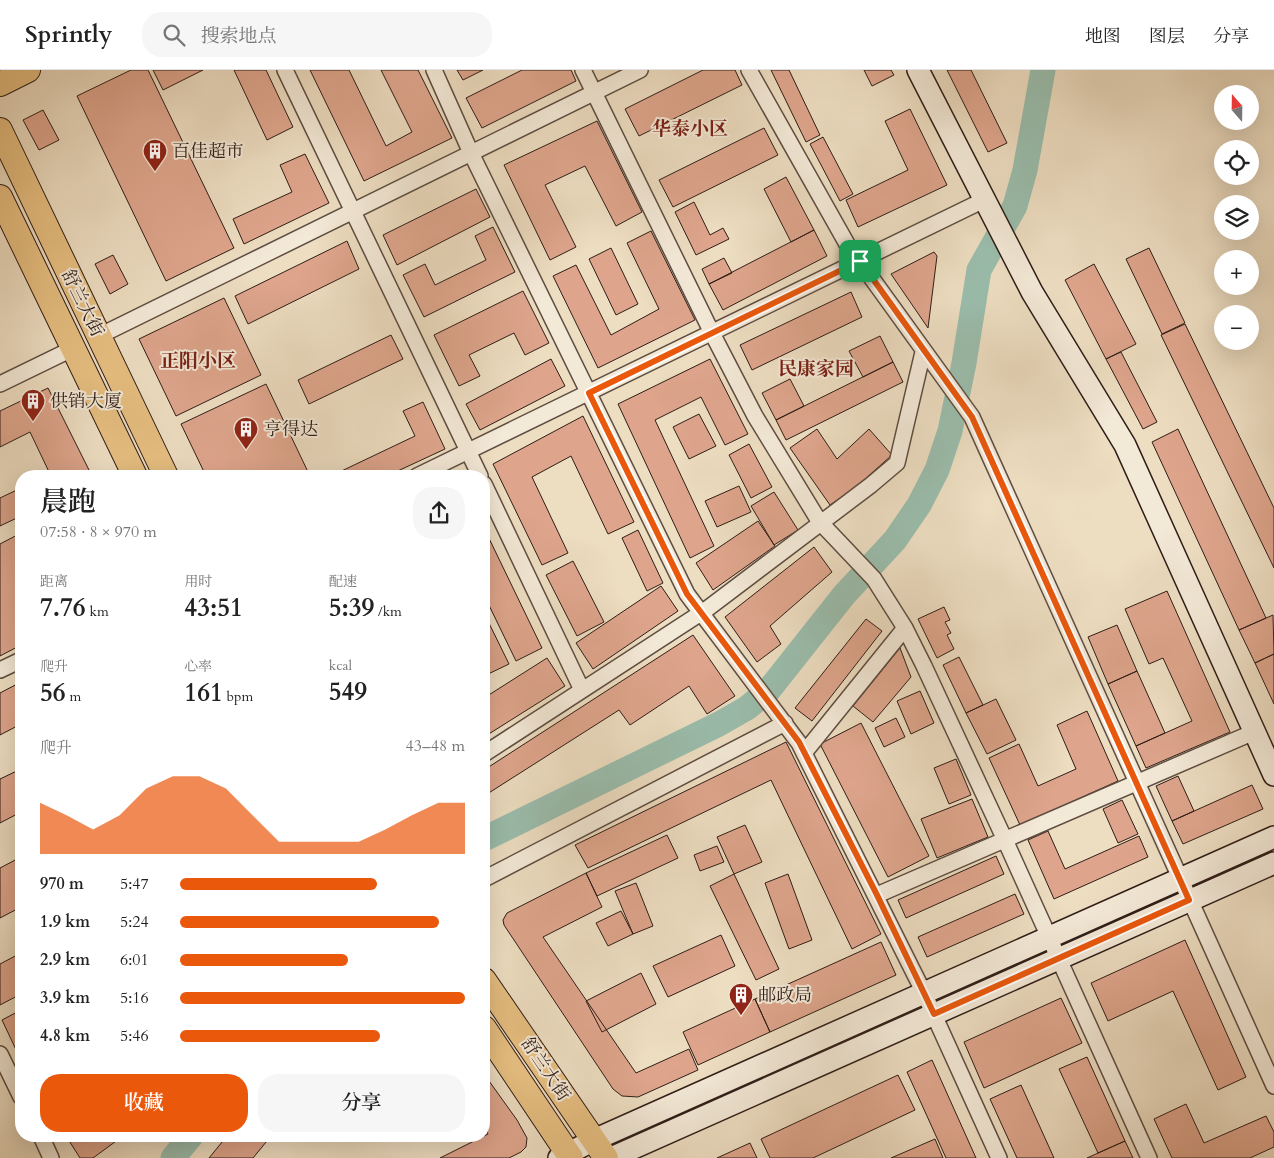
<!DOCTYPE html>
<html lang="zh">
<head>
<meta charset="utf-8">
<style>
  :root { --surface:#fff; --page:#f6f6f6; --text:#222; --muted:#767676; --line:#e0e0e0; --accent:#ea580c }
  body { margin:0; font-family:Cardo,"Noto Serif SC",serif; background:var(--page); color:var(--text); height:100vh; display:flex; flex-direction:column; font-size:19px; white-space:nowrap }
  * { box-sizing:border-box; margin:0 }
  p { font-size:16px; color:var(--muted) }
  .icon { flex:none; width:28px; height:28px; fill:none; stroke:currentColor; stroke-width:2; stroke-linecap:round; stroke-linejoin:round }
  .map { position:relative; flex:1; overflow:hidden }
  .panel { position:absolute; left:15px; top:400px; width:475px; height:672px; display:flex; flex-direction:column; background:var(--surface); border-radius:20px; box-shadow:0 5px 20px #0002 }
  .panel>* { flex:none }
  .needle { width:32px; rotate:340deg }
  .tools { position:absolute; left:1214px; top:15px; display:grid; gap:10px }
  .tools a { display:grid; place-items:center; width:45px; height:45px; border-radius:50%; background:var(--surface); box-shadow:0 5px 20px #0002; font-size:25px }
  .pin { position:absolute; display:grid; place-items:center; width:42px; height:42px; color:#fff; margin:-21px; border-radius:10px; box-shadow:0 2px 8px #0006 }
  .round { display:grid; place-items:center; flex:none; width:52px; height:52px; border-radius:20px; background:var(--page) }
  .overview { display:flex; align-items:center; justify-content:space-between; height:85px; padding:0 25px }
  h1 { font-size:28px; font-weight:600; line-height:38px }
  .stats { display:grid; grid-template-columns:repeat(3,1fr); gap:8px; height:85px; padding:5px 25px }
  .stats div { display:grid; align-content:center }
  .stats b { font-size:25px; font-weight:600 }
  .stats small { font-size:14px; font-weight:400 }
  .stats p { font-size:14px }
  .chart { height:140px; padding:10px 25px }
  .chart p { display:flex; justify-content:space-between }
  .chart svg { width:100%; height:90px; margin-top:5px; fill:var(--accent); opacity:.7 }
  .button { display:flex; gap:10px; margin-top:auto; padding:10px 25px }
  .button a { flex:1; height:58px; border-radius:20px; background:var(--accent); color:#fff; font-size:20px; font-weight:600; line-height:58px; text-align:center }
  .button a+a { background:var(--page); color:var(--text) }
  ul { padding:0 25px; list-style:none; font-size:16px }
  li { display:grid; grid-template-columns:80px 60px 1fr; align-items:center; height:38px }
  li i { height:12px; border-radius:6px; background:var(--accent) }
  header { display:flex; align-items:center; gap:30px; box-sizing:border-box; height:70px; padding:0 25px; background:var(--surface); border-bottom:1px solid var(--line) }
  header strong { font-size:24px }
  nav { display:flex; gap:28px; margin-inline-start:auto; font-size:18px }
  .search { width:350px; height:45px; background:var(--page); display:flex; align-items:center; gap:12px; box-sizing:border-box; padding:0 18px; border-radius:20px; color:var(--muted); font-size:19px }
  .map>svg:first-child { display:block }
</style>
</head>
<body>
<header>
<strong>Sprintly</strong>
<div class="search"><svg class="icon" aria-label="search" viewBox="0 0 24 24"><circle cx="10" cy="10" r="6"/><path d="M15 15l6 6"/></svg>搜索地点</div>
<nav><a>地图</a><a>图层</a><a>分享</a></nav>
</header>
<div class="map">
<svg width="1274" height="1088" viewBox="0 0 1274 1088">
  <rect width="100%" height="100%" fill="#edddc1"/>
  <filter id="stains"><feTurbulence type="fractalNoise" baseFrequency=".004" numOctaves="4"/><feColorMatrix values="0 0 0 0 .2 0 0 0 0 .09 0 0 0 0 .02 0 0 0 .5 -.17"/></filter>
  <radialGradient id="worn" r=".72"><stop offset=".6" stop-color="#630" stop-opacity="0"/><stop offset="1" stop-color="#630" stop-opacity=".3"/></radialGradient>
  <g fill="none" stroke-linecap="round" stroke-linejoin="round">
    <!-- river -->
    <path stroke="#9abdac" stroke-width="25" d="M484,769L719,654L747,638L768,621L844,525L895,470L919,435L937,400L950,361L964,293L979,200L1015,136L1025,100L1043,0
      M173,1088L191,1066"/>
  </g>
  <!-- building -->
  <path fill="#dea58c" stroke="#2f1d17" d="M131,0H148L234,178L166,211L77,26Z
    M153,0H203L163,20Z
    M234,0H266L293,57L267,70Z
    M310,0H349L386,76L412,62L381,0H418L452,68L364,111Z
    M457,0H483L463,10Z
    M522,0H571L576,11L482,58L466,28Z
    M703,0H735L742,15L639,66L625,39Z
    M771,0H789L820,65L806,72Z
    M864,0H891L894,5L872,16Z
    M947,0H971L1007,73L988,82Z
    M910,39L947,115L858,157L846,130L908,100L885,51Z
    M43,40L59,70L39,80L23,50Z
    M597,51L642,142L616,156L585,96L545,115L576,177L550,190L504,95Z
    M764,58L778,85L673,137L659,110Z
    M823,67L853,124L840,131L810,74Z
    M305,84L329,133L244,174L233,149L292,122L280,95Z
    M786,107L814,160L791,172L764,119Z
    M476,119L490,147L397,195L383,165Z
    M694,132L710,165L723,158L729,169L696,185L675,142Z
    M493,157L515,202L424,247L403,205L425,194L435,215L486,190L475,166Z
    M814,160L827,186L723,240L709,214Z
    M651,161L695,250L598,298L553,206L576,195L611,265L659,239L627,173Z
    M347,171L359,199L248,254L235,226Z
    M611,178L638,234L616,245L589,189Z
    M1149,178L1185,253L1162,264L1126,189Z
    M934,182L937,186L928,258L891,204Z
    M113,185L128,214L110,224L95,194Z
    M724,188L732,203L709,214L702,199Z
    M1094,194L1136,274L1106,289L1065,210Z
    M523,221L549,273L525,285L514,263L469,285L480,306L459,316L434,265Z
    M851,222L862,247L752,300L740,275Z
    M224,228L261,305L176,346L139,269Z
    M1185,254L1274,438V498L1161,265Z
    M391,265L403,289L309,334L298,310Z
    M880,266L893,292L863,307L849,281Z
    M1121,282L1157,352L1143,359L1106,289Z
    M551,289L565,316L480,360L466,334Z
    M710,289L748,364L725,375L701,327L655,350L714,476L690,488L618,334Z
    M893,292L903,312L786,370L776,350Z
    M790,309L804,336L776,350L762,323Z
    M266,314L310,406H206L181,354Z
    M48,318L92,406H45L50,404L30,362L0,377V341Z
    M423,332L445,379L387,406H331L415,366L403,341Z
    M699,344L716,376L689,389L673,357Z
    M583,346L634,452L608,464L571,386L532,407L568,483L542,495L493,394Z
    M817,359L837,389L869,359L892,385L856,417L830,435L790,378Z
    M1178,359L1266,548L1239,560L1152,372Z
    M749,374L772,417L751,428L729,385Z
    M739,416L751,442L717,457L705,431Z
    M21,418V446L0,456V428Z
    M774,422L798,460L774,475L751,436Z
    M758,451L775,476L713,520L696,493Z
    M484,458L542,578L516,591L484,525Z
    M638,460L663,513L647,521L622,468Z
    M21,463V575L0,586V474Z
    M814,477L832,502L770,556L781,574L757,592L725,547Z
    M573,491L604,552L577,566L546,505Z
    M661,516L678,541L593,599L576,573Z
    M1167,521L1230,662L1146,698L1136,676L1192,651L1163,588L1149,594L1125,539Z
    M944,537L950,550L945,552L951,563L947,565L954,579L937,588L918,549Z
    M484,543L509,594L484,606Z
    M1273,545L1274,584L1255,593L1239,560Z
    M866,549L882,561L812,651L795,638Z
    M1117,555L1137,601L1108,614L1088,567Z
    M693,565L735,626L707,644L689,616L630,655L619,640L484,726V700Z
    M900,578L911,607L873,652L853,636Z
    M1274,584V634L1255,593Z
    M959,587L983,635L966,643L943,595Z
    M547,588L565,616L484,667V628Z
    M1137,601L1165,663L1136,676L1108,614Z
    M21,612V654L0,665V623Z
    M920,621L934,653L911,664L897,631Z
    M996,629L1016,670L987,684L966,643Z
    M1087,641L1118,711L1020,755L989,688L1019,674L1038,716L1076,699L1057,655Z
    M896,648L905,667L884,677L875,658Z
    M861,653L929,786L888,807L820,674Z
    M786,672L881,864L852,879L771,710L588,798L575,775Z
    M956,689L971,725L949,734L934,698Z
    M21,699V742L0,753V709Z
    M1178,706L1194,741L1172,751L1156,716Z
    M1252,715L1263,739L1183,774L1172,751Z
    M972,729L988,767L937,788L921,749Z
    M1122,730L1138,764L1118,773L1103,739Z
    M745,755L762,792L734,804L717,767Z
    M1048,761L1065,799L1139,766L1148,787L1054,829L1028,770Z
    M667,765L678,788L597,826L586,803Z
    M717,776L724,792L700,801L694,785Z
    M996,786L1004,804L906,848L898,830Z
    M21,787V837L0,848V798Z
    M586,803L602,837L543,867L636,1003L689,979L698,1000L638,1027L622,1026L613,1019L504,855L503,850L507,843Z
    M734,804L779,899L756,910L710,816Z
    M788,804L812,870L789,879L765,813Z
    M636,813L653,856L633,864L615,821Z
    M1015,824L1024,844L927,887L918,867Z
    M621,841L633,864L608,876L596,853Z
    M721,865L735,896L668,927L653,896Z
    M1185,870L1246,1007L1218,1020L1173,921L1108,951L1091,913Z
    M881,872L896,905L770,962L755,929Z
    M21,883V924L0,935V894Z
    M641,903L656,934L602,962L586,931Z
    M1061,928L1082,973L984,1018L964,972Z
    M755,929L770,962L698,995L683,962Z
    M21,940V986H19L2,950Z
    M1087,987L1125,1071L1098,1083L1059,999Z
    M932,990L976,1088H946L907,1002Z
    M484,1004L517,1050L527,1068L526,1077L521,1082L509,1088H440L488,1064L484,1057Z
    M898,1005L915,1040L813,1088H770L761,1069Z
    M1021,1015L1054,1088H1017L990,1029Z
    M1186,1034L1204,1073L1266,1046L1274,1062V1077L1250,1088H1172L1154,1049Z
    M72,1066H123L93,1088H80L68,1069Z
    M227,1066H271L253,1088H209Z
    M935,1069L943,1088H891Z
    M1125,1071L1133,1088H1087Z
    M750,1073L757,1088H717Z"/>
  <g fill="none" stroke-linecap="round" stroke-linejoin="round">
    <defs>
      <path id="street" d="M285,0L480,406
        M434,0L471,83L687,524L799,673L924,923L999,1088
        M583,0L712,263L755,346L819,451L874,509L905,558L924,596L1005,770L1149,1088
        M749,0L847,174L972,347L1274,1016
        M99,266L640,0
        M0,314L74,278
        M417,406L984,130
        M484,414L582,620
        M0,600L21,590
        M804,683L905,558
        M484,684L707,539L871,415L897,393L923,282
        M484,809L785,653
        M877,825L1254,662
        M0,984L21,1027
        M41,1066L51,1088"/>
      <path id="secondary" d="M918,0L1032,222L1125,375L1274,705
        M559,1088L594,1070L1274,767
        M611,1088L1274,793"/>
      <path id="primary" d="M0,14L28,0
        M0,60L166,406
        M0,127L135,406
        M484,910L606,1088
        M484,958L571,1088"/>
    </defs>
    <!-- street casing -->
    <use href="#street" stroke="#5e4d42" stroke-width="18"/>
    <!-- secondary casing -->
    <use href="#secondary" stroke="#2f1d17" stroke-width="24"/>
    <!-- primary casing -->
    <use href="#primary" stroke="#2f1d17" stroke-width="26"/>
    <!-- street -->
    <use href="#street" stroke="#f3e9d7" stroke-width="15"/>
    <!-- secondary -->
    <use href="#secondary" stroke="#f3e9d7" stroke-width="21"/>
    <!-- primary -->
    <use href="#primary" stroke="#e6be80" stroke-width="24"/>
  </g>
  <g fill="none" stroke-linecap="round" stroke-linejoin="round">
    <defs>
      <path id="route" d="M860,191L972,347L1189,830L934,944L877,825L799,672L687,524L589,323Z"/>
    </defs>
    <!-- route casing -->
    <use href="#route" stroke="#fff" stroke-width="10"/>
    <!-- route -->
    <use href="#route" stroke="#ea580c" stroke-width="6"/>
  </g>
  <!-- icons -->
  <defs>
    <symbol id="building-pin" viewBox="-11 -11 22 30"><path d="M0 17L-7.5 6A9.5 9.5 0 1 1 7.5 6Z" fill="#8f2418" stroke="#f3e9d7"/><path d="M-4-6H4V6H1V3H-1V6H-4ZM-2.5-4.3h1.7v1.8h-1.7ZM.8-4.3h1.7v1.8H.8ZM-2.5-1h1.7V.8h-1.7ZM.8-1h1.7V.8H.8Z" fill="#fff"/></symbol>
  </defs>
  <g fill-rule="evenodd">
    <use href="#building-pin" x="141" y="67" width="28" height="38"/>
    <use href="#building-pin" x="19" y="317" width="28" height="38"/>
    <use href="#building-pin" x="232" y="345" width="28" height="38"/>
    <use href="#building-pin" x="727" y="911" width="28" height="38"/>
  </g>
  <g text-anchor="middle" stroke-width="4" stroke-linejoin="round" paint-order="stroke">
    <!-- poi labels -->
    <g font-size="18" fill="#2f1d17" stroke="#f3e9d7" text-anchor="start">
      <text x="172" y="87">百佳超市</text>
      <text x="50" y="337">供销大厦</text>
      <text x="264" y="365">亨得达</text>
      <text x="758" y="931">邮政局</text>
    </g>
    <!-- street labels -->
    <g font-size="18" fill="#2f1d17" stroke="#f3e9d7">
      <text transform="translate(83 233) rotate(64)" y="6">舒兰大街</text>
      <text transform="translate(546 999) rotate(56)" y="6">舒兰大街</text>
    </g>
    <!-- neighbourhood labels -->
    <g font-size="19" font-weight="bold" fill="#7a1f14" stroke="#f3e9d7">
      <text x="690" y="65">华泰小区</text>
      <text x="198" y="297">正阳小区</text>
      <text x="816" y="305">民康家园</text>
    </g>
  </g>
  <rect width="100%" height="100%" filter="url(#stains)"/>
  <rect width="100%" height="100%" fill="url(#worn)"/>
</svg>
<div class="tools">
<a><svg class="needle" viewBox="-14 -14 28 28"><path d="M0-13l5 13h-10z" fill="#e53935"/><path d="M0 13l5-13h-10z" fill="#767676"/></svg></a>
<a><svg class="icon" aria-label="locate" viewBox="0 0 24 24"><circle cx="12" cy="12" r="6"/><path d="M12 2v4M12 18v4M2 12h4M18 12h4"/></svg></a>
<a><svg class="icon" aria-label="layers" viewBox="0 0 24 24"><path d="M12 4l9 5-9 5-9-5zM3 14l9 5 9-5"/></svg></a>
<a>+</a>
<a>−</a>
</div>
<div class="pin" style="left:860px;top:191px;background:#1e9e55"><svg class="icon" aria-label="arrive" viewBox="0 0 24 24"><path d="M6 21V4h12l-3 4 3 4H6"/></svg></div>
<section class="panel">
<div class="overview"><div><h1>晨跑</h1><p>07:58 · 8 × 970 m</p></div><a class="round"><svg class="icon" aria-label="share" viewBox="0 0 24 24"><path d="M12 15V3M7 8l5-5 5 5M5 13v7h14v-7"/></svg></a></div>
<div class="stats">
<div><p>距离</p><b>7.76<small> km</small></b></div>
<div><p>用时</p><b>43:51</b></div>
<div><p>配速</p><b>5:39<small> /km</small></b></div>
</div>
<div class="stats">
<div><p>爬升</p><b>56<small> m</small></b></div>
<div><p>心率</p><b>161<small> bpm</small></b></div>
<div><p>kcal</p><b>549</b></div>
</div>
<div class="chart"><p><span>爬升</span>43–48 m</p>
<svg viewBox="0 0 160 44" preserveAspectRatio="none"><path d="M0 44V19L10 25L20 32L30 25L40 12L50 6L60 6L70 12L80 25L90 38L100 38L110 38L120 38L130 32L140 25L150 19L160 19V44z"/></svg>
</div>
<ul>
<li><b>970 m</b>5:47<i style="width:69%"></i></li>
<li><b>1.9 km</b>5:24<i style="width:91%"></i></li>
<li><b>2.9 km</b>6:01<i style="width:59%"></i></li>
<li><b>3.9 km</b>5:16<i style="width:100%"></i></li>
<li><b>4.8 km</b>5:46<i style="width:70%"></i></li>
</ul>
<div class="button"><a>收藏</a><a>分享</a></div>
</section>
</div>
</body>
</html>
